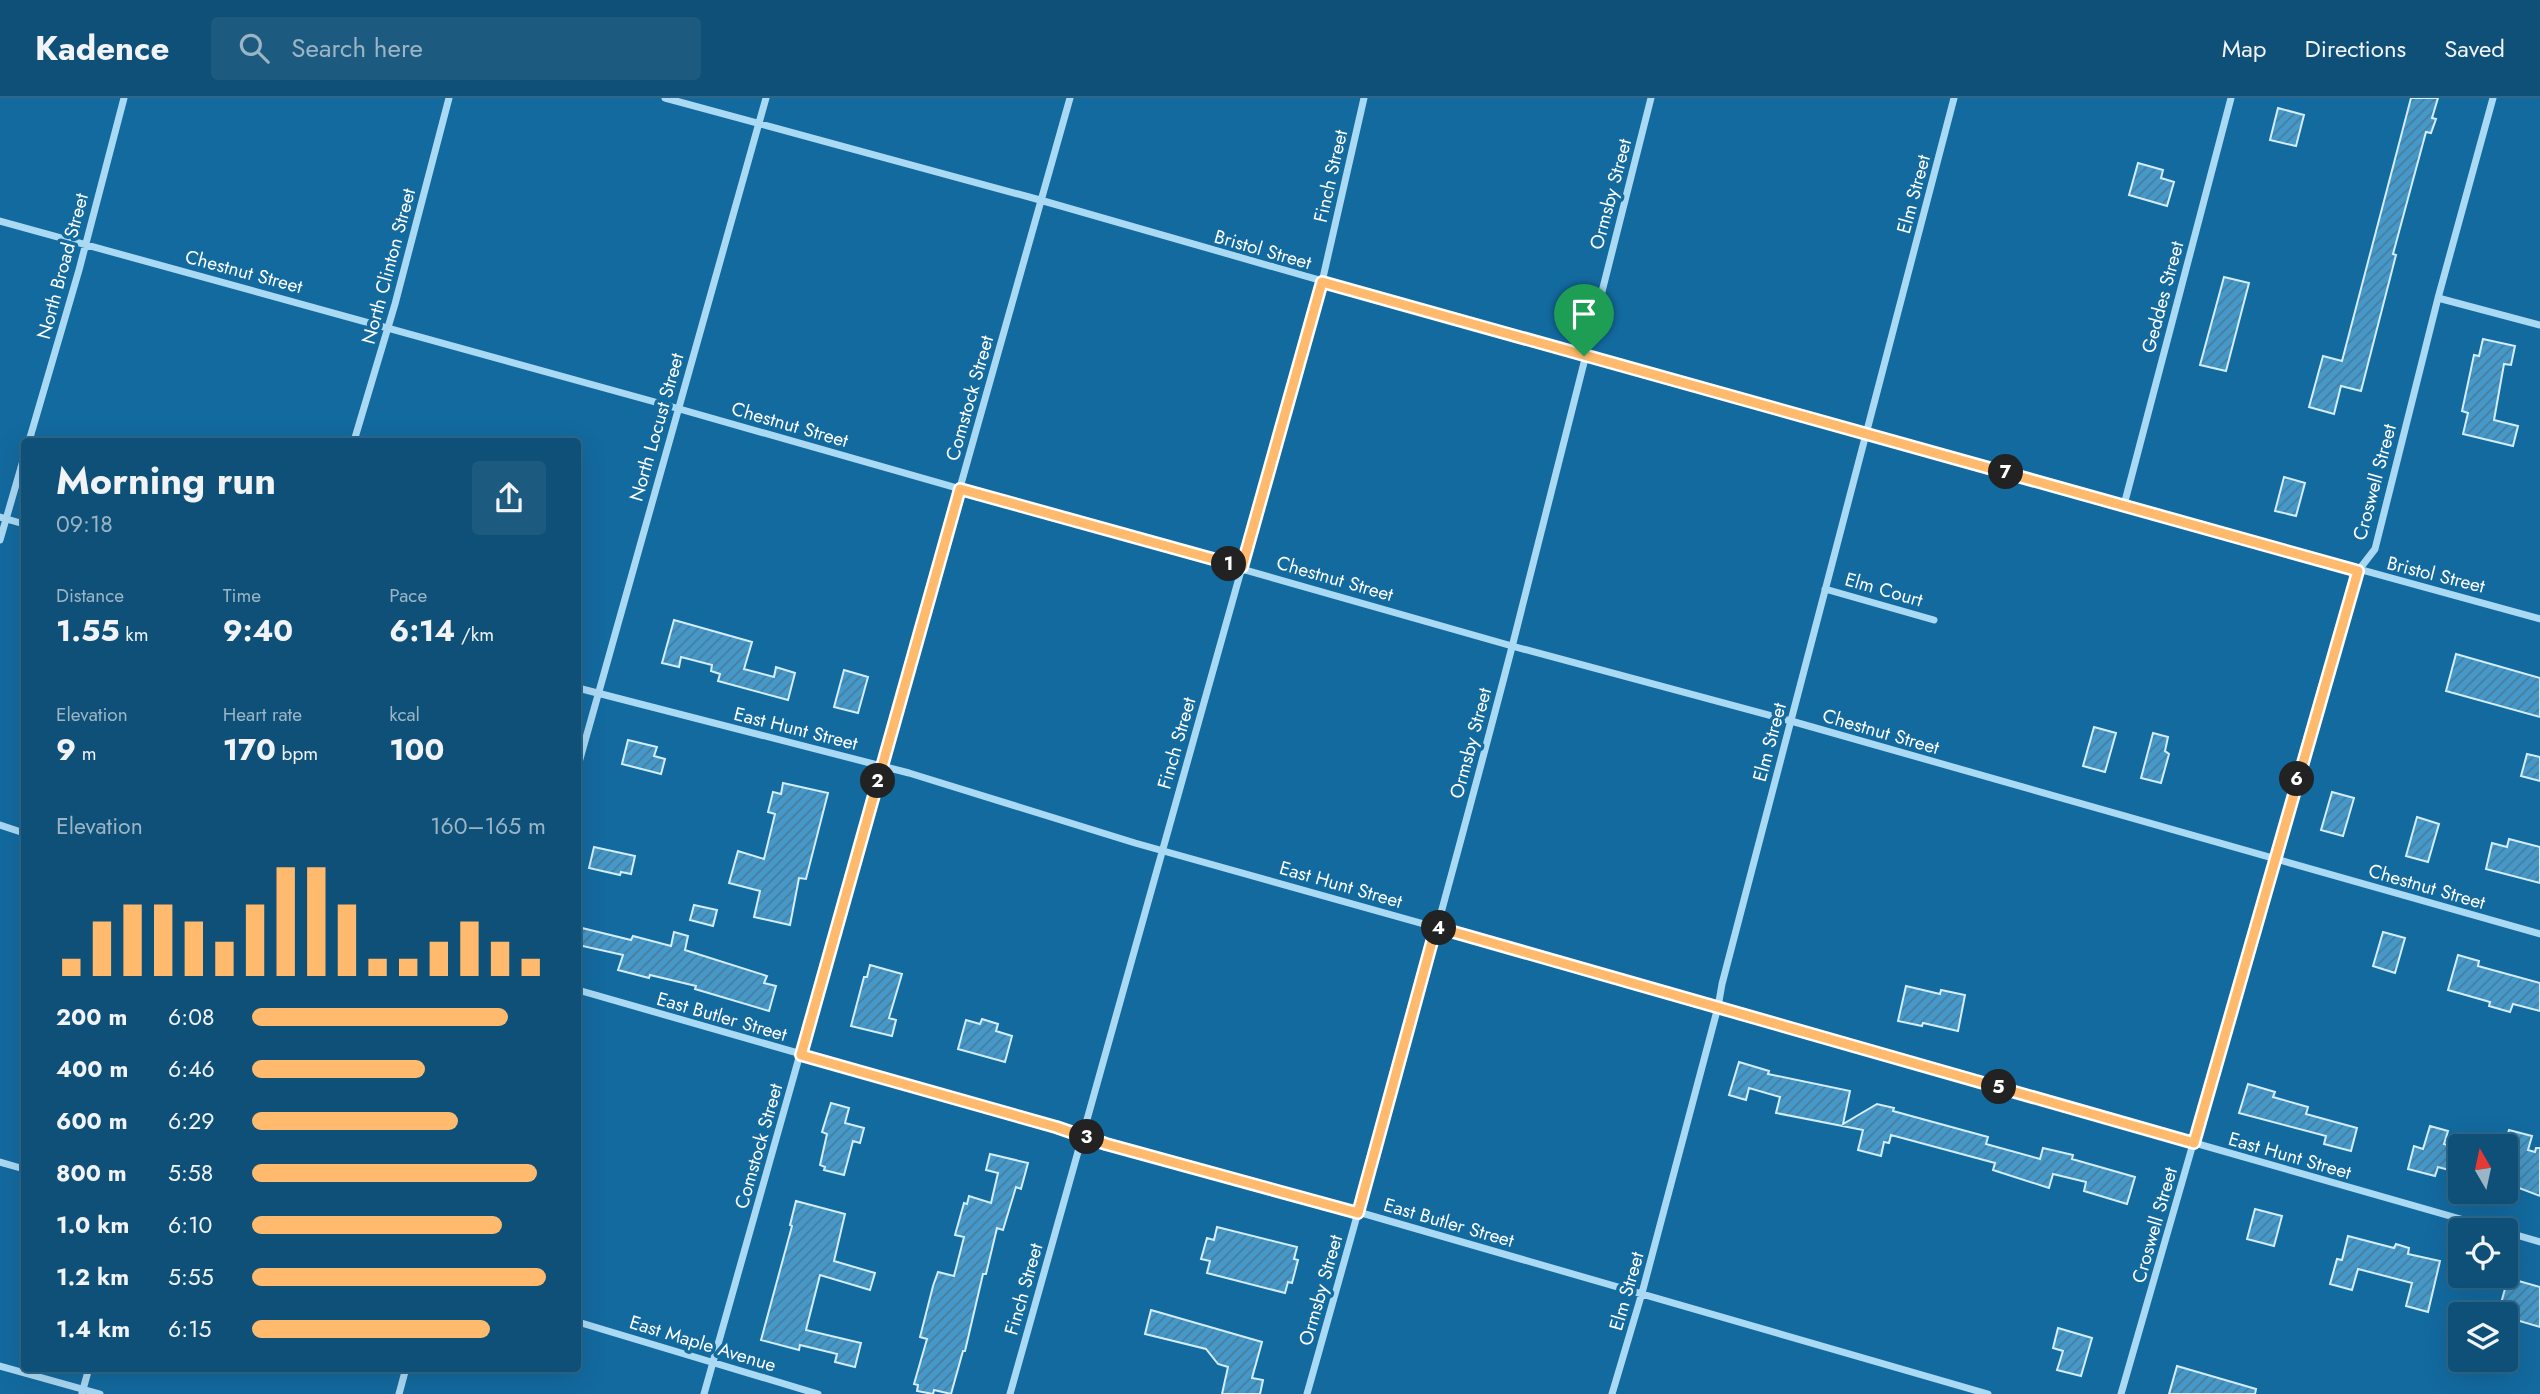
<!DOCTYPE html>
<html lang="en">
<head>
<meta charset="utf-8">
<style>
  :root { --surface:#0e5077; --page:#1c5a7f; --text:#f1f3f6; --muted:#9bb5c6; --line:#2e6789; --accent:#ffba6d }
  body { margin:0; font-family:Jost,sans-serif; background:var(--page); color:var(--text); height:100vh; display:flex; flex-direction:column; font-size:26px; white-space:nowrap }
  * { box-sizing:border-box; margin:0 }
  p { font-size:23px; color:var(--muted) }
  .icon { flex:none; width:38px; height:38px; fill:none; stroke:currentColor; stroke-width:2; stroke-linecap:round; stroke-linejoin:round }
  .map { position:relative; flex:1; overflow:hidden }
  .side { position:absolute; left:21px; top:340px; width:560px; height:934px; display:flex; flex-direction:column; background:var(--surface); border-radius:7px; box-shadow:0 7px 28px #0002,0 0 0 2px var(--line) }
  .side>* { flex:none }
  .needle { width:46px; rotate:351deg }
  .fabs { position:absolute; left:2448px; top:1036px; display:grid; gap:14px }
  .fabs a { display:grid; place-items:center; width:70px; height:70px; border-radius:7px; background:var(--surface); box-shadow:0 7px 28px #0002,0 0 0 2px var(--line); font-size:35px }
  .pin { position:absolute; display:grid; place-items:center; width:60px; height:60px; color:#fff; margin:-72px -30px; border-radius:50% 50% 50% 0; rotate:-45deg; box-shadow:0 0 7px #0007 }
  .pin .icon { rotate:45deg }
  .km { position:absolute; width:35px; height:35px; margin:-18px; border-radius:50%; background:#222; color:#fff; font-size:19px; line-height:35px; text-align:center }
  .round { display:grid; place-items:center; flex:none; width:74px; height:74px; border-radius:7px; background:var(--page) }
  .summary { display:flex; align-items:center; justify-content:space-between; height:119px; padding:0 35px }
  h1 { font-size:38px; font-weight:700; line-height:52px }
  .metrics { display:grid; grid-template-columns:repeat(3,1fr); gap:10px; height:119px; padding:7px 35px }
  .metrics div { display:grid; align-content:center }
  .metrics b { font-size:30px; font-weight:700 }
  .metrics small { font-size:19px; font-weight:400 }
  .metrics p { font-size:19px }
  .chart { height:196px; padding:14px 35px }
  .chart p { display:flex; justify-content:space-between }
  .chart svg { width:100%; height:126px; margin-top:7px; stroke:var(--accent); stroke-width:6 }
  ul { padding:0 35px; list-style:none; font-size:23px }
  li { display:grid; grid-template-columns:112px 84px 1fr; align-items:center; height:52px }
  li i { height:18px; border-radius:9px; background:var(--accent) }
  header { display:flex; align-items:center; gap:42px; box-sizing:border-box; height:98px; padding:0 35px; background:var(--surface); border-bottom:2px solid var(--line) }
  header strong { font-size:33px }
  nav { display:flex; gap:38px; margin-inline-start:auto; font-size:24px }
  .search { width:490px; height:63px; background:var(--page); display:flex; align-items:center; gap:18px; box-sizing:border-box; padding:0 24px; border-radius:7px; color:var(--muted); font-size:26px }
  .map>svg:first-child { display:block }
</style>
</head>
<body>
<header>
<strong>Kadence</strong>
<div class="search"><svg class="icon" aria-label="search" viewBox="0 0 24 24"><circle cx="10" cy="10" r="6"/><path d="M15 15l6 6"/></svg>Search here</div>
<nav><a>Map</a><a>Directions</a><a>Saved</a></nav>
</header>
<div class="map">
<svg width="2540" height="1296" viewBox="0 0 2540 1296">
  <defs>
    <pattern id="building-hatch" width="6" height="6" patternUnits="userSpaceOnUse" patternTransform="scale(1.75)"><rect width="6" height="6" fill="#4598c8"/><path d="M-1 1l2-2M0 6l6-6M5 7l2-2" fill="none" stroke="#477d9d"/></pattern>
  </defs>
  <rect width="100%" height="100%" fill="#136a9f"/>
  <!-- building -->
  <path fill="url(#building-hatch)" stroke="#d3eefe" stroke-width="2" d="M2411,0H2438L2432,20L2436,21L2431,35L2426,34L2410,93L2393,156L2396,157L2361,293L2341,288L2334,316L2309,309L2323,258L2342,263Z
    M2278,10L2304,17L2296,48L2270,42Z
    M2138,65L2163,72L2161,80L2174,84L2167,108L2129,97Z
    M2224,179L2249,185L2226,273L2200,267Z
    M2483,241L2515,248L2511,267L2504,266L2494,322L2518,328L2513,348L2463,336L2468,315L2462,313L2474,257L2479,258Z
    M2284,379L2305,385L2296,418L2275,413Z
    M674,522L752,544L744,571L774,579L776,569L795,575L788,602L718,583L720,576L711,573L712,567L681,559L679,569L662,565Z
    M2456,556L2540,580V619L2446,593Z
    M844,572L868,579L858,615L834,609Z
    M2094,629L2116,635L2105,674L2083,668Z
    M2153,635L2168,639L2165,653L2169,656L2161,685L2141,680Z
    M628,642L657,649L654,658L665,661L661,676L622,666Z
    M2527,656L2540,659V683L2521,678Z
    M783,685L828,695L806,781L799,780L790,827L754,819L760,793L729,785L738,753L764,761L775,716L768,714L773,694L781,696Z
    M2332,694L2354,700L2343,738L2321,732Z
    M2417,719L2439,726L2428,764L2406,758Z
    M2509,741L2540,749V785L2486,771L2492,745L2507,749Z
    M594,749L635,758L631,776L621,774L620,777L589,770Z
    M694,807L717,812L713,828L690,822Z
    M578,829L631,842L633,838L671,848L674,834L688,838L685,852L767,878L764,885L776,888L769,913L695,891L696,888L650,877L649,880L618,872L623,857L578,847Z
    M2383,834L2405,840L2395,875L2373,868Z
    M2458,857L2479,863L2478,868L2540,885V913L2513,906L2510,914L2489,908L2490,904L2448,892Z
    M870,867L902,876L889,920L896,922L892,938L851,928L864,879H867Z
    M1906,888L1940,896L1941,892L1965,897L1958,933L1923,925L1922,928L1898,923Z
    M982,921L998,926L996,933L1012,938L1005,964L958,951L966,922L980,926Z
    M1739,964L1769,973L1768,976L1850,993L1843,1026L1877,1006L1894,1010L1893,1013L1988,1039L1986,1046L2040,1061L2043,1050L2073,1057L2072,1061L2135,1079L2127,1106L2084,1093L2086,1084L2053,1076L2049,1090L1993,1072L1995,1065L1891,1037L1889,1045L1884,1044L1881,1058L1858,1052L1863,1032L1776,1015L1780,999L1749,990L1746,1002L1729,997Z
    M2248,986L2275,994L2273,999L2308,1009L2306,1016L2357,1030L2351,1053L2324,1046L2326,1038L2239,1015Z
    M831,1005L849,1010L845,1025L864,1030L860,1045L853,1043L844,1077L824,1072L825,1069L820,1067L827,1036L822,1034Z
    M2430,1028L2448,1033L2444,1046L2460,1050V1075L2438,1069L2435,1078L2408,1071L2414,1048L2423,1051Z
    M2509,1032L2532,1038L2528,1052L2535,1054L2536,1050H2540V1098L2506,1085V1042Z
    M990,1056L1028,1065L1021,1091L1016,1089L1003,1132L997,1130L986,1176H983L965,1253H963L951,1296L934,1292L933,1296L917,1293L918,1287L914,1286L927,1241L920,1239L933,1188L938,1174L954,1178L964,1139L955,1137L964,1105L967,1106L969,1098L991,1105L998,1075L986,1072Z
    M796,1103L845,1116L834,1163L875,1175L870,1192L820,1177L806,1232L861,1245L855,1269L835,1264L837,1256L800,1247L799,1252L761,1242L792,1128L790,1127Z
    M2255,1111L2282,1118L2274,1148L2247,1141Z
    M1217,1129L1297,1149L1294,1161L1298,1162L1292,1185L1288,1184L1285,1195L1207,1175L1210,1163L1201,1161L1207,1140L1214,1142Z
    M2348,1138L2394,1150L2396,1146L2409,1150L2408,1156L2440,1163L2428,1214L2406,1208L2412,1185L2358,1171L2352,1192L2330,1186L2337,1161L2342,1162Z
    M2508,1180L2540,1189V1229L2506,1219V1216H2498Z
    M1151,1212L1262,1244L1252,1280L1263,1282L1260,1296H1222L1228,1269L1218,1266L1206,1251L1145,1236Z
    M2058,1230L2092,1240L2081,1278L2057,1272L2063,1253L2053,1250Z
    M2177,1268L2256,1291L2255,1296H2169Z"/>
  <g fill="none" stroke-linecap="round" stroke-linejoin="round">
    <!-- minor -->
    <path stroke="#aad9f4" stroke-width="7" d="M665,0L1040,102L1584,258L2540,521
      M0,123L655,304L1512,548L1791,623L2540,836
      M2438,200L2540,227
      M29,343L79,172L124,0
      M354,343L395,206L449,0
      M2124,407L2231,0
      M0,419L24,426
      M0,442L24,359
      M1825,491L1934,522
      M578,590L909,675L1135,745L1691,901L2499,1132
      M578,668L766,0
      M0,727L24,735
      M578,892L1056,1029L1106,1046L1334,1107L1988,1296
      M0,1064L24,1071
      M2506,1134L2540,1144
      M578,1224L818,1296
      M0,1268L100,1296
      M82,1295L89,1270
      M399,1296L406,1270
      M704,1296L1070,0
      M1010,1296L1322,184L1364,0
      M1307,1296C1377,1047 1447,799 1512,549C1559,366 1604,183 1651,0
      M1612,1296L1642,1195L1718,909L1722,886L1954,0
      M2121,1296L2358,473L2375,451L2438,200L2493,0"/>
  </g>
  <g fill="none" stroke-linecap="round" stroke-linejoin="round">
    <defs>
      <path id="route" d="M1322,184L2358,473L2194,1045L1436,829L1358,1115L1106,1046L1056,1029L801,957L960,391L1242,469Z"/>
    </defs>
    <!-- route casing -->
    <use href="#route" stroke="#fff" stroke-width="14"/>
    <!-- route -->
    <use href="#route" stroke="#ffba6d" stroke-width="9"/>
  </g>
  <g text-anchor="middle" stroke-width="7" stroke-linejoin="round" paint-order="stroke">
    <!-- street labels -->
    <g font-size="19" fill="#fff" stroke="#136a9f">
      <text transform="translate(1330 78) rotate(-77)" y="7">Finch Street</text>
      <text transform="translate(1610 96) rotate(-75)" y="7">Ormsby Street</text>
      <text transform="translate(1913 96) rotate(-75)" y="7">Elm Street</text>
      <text transform="translate(1263 151) rotate(16)" y="7">Bristol Street</text>
      <text transform="translate(62 168) rotate(-75)" y="7">North Broad Street</text>
      <text transform="translate(388 168) rotate(-75)" y="7">North Clinton Street</text>
      <text transform="translate(244 173) rotate(15)" y="7">Chestnut Street</text>
      <text transform="translate(2162 199) rotate(-75)" y="7">Geddes Street</text>
      <text transform="translate(969 300) rotate(-74)" y="7">Comstock Street</text>
      <text transform="translate(790 326) rotate(16)" y="7">Chestnut Street</text>
      <text transform="translate(656 329) rotate(-74)" y="7">North Locust Street</text>
      <text transform="translate(2374 384) rotate(-75)" y="7">Croswell Street</text>
      <text transform="translate(2436 476) rotate(14)" y="7">Bristol Street</text>
      <text transform="translate(1335 480) rotate(16)" y="7">Chestnut Street</text>
      <text transform="translate(1884 491) rotate(16)" y="7">Elm Court</text>
      <text transform="translate(796 630) rotate(14)" y="7">East Hunt Street</text>
      <text transform="translate(1881 633) rotate(16)" y="7">Chestnut Street</text>
      <text transform="translate(1769 644) rotate(-75)" y="7">Elm Street</text>
      <text transform="translate(1176 645) rotate(-74)" y="7">Finch Street</text>
      <text transform="translate(1470 645) rotate(-75)" y="7">Ormsby Street</text>
      <text transform="translate(1341 786) rotate(16)" y="7">East Hunt Street</text>
      <text transform="translate(2427 788) rotate(16)" y="7">Chestnut Street</text>
      <text transform="translate(722 918) rotate(16)" y="7">East Butler Street</text>
      <text transform="translate(758 1048) rotate(-74)" y="7">Comstock Street</text>
      <text transform="translate(2290 1057) rotate(16)" y="7">East Hunt Street</text>
      <text transform="translate(1449 1124) rotate(16)" y="7">East Butler Street</text>
      <text transform="translate(2154 1127) rotate(-74)" y="7">Croswell Street</text>
      <text transform="translate(1023 1191) rotate(-74)" y="7">Finch Street</text>
      <text transform="translate(1320 1192) rotate(-74)" y="7">Ormsby Street</text>
      <text transform="translate(1626 1193) rotate(-74)" y="7">Elm Street</text>
      <text transform="translate(703 1245) rotate(17)" y="7">East Maple Avenue</text>
    </g>
  </g>
</svg>
<div class="fabs">
<a><svg class="needle" viewBox="-14 -14 28 28"><path d="M0-13l5 13h-10z" fill="#e53935"/><path d="M0 13l5-13h-10z" fill="#9bb5c6"/></svg></a>
<a><svg class="icon" aria-label="locate" viewBox="0 0 24 24"><circle cx="12" cy="12" r="6"/><path d="M12 2v4M12 18v4M2 12h4M18 12h4"/></svg></a>
<a><svg class="icon" aria-label="layers" viewBox="0 0 24 24"><path d="M12 4l9 5-9 5-9-5zM3 14l9 5 9-5"/></svg></a>
</div>
<div class="pin" style="left:1584px;top:258px;background:#1e9e55"><svg class="icon" aria-label="arrive" viewBox="0 0 24 24"><path d="M6 21V4h12l-3 4 3 4H6"/></svg></div>
<b class="km" style="left:1229px;top:466px">1</b>
<b class="km" style="left:878px;top:683px">2</b>
<b class="km" style="left:1087px;top:1039px">3</b>
<b class="km" style="left:1439px;top:830px">4</b>
<b class="km" style="left:1999px;top:989px">5</b>
<b class="km" style="left:2297px;top:681px">6</b>
<b class="km" style="left:2006px;top:374px">7</b>
<section class="side">
<div class="summary"><div><h1>Morning run</h1><p>09:18</p></div><a class="round"><svg class="icon" aria-label="share" viewBox="0 0 24 24"><path d="M12 15V3M7 8l5-5 5 5M5 13v7h14v-7"/></svg></a></div>
<div class="metrics">
<div><p>Distance</p><b>1.55<small> km</small></b></div>
<div><p>Time</p><b>9:40</b></div>
<div><p>Pace</p><b>6:14<small> /km</small></b></div>
</div>
<div class="metrics">
<div><p>Elevation</p><b>9<small> m</small></b></div>
<div><p>Heart rate</p><b>170<small> bpm</small></b></div>
<div><p>kcal</p><b>100</b></div>
</div>
<div class="chart"><p><span>Elevation</span>160–165 m</p>
<svg viewBox="0 0 160 44" preserveAspectRatio="none"><path d="M5 44V38M15 44V25M25 44V19M35 44V19M45 44V25M55 44V32M65 44V19M75 44V6M85 44V6M95 44V19M105 44V38M115 44V38M125 44V32M135 44V25M145 44V32M155 44V38"/></svg>
</div>
<ul>
<li><b>200 m</b>6:08<i style="width:87%"></i></li>
<li><b>400 m</b>6:46<i style="width:59%"></i></li>
<li><b>600 m</b>6:29<i style="width:70%"></i></li>
<li><b>800 m</b>5:58<i style="width:97%"></i></li>
<li><b>1.0 km</b>6:10<i style="width:85%"></i></li>
<li><b>1.2 km</b>5:55<i style="width:100%"></i></li>
<li><b>1.4 km</b>6:15<i style="width:81%"></i></li>
</ul>
</section>
</div>
</body>
</html>
